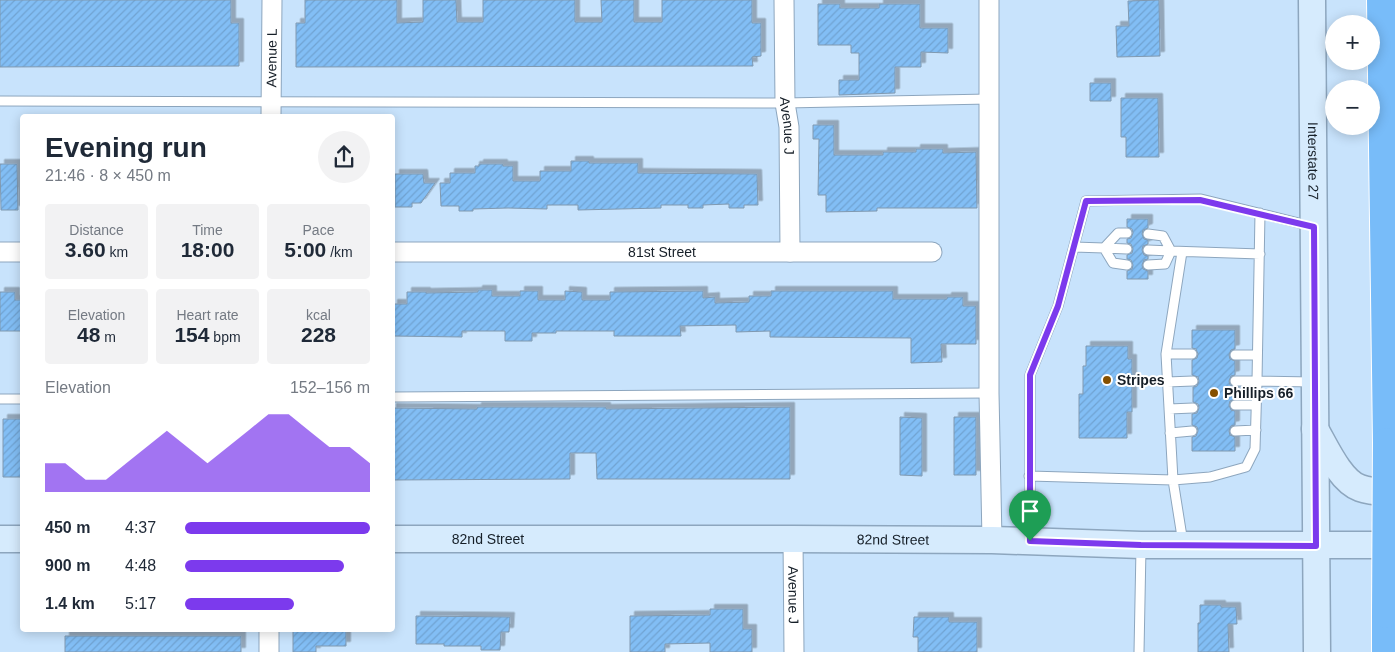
<!DOCTYPE html>
<html lang="en">
<head>
<meta charset="utf-8">
<style>
  :root { --surface:#fff; --page:#f2f2f3; --text:#1f2937; --muted:#747a83; --accent:#7c3aed }
  body { margin:0; font-family:Arial,sans-serif; background:var(--page); color:var(--text); height:100vh; display:flex; flex-direction:column; font-size:19px; white-space:nowrap }
  * { box-sizing:border-box; margin:0 }
  p { font-size:16px; color:var(--muted) }
  .icon { flex:none; width:28px; height:28px; fill:none; stroke:currentColor; stroke-width:2; stroke-linecap:round; stroke-linejoin:round }
  .map { position:relative; flex:1; overflow:hidden }
  .drawer { position:absolute; left:20px; top:114px; width:375px; height:518px; display:flex; flex-direction:column; background:var(--surface); border-radius:5px; box-shadow:0 2px 12px #0003 }
  .drawer>* { flex:none }
  .controls { position:absolute; left:1325px; top:15px; display:grid; gap:10px }
  .controls a { display:grid; place-items:center; width:55px; height:55px; border-radius:50%; background:var(--surface); box-shadow:0 2px 12px #0003; font-size:25px }
  .pin { position:absolute; display:grid; place-items:center; width:42px; height:42px; color:#fff; margin:-51px -21px; border-radius:50% 50% 50% 0; rotate:-45deg; box-shadow:0 0 5px #0007 }
  .pin .icon { rotate:45deg }
  .round { display:grid; place-items:center; flex:none; width:52px; height:52px; border-radius:26px; background:var(--page) }
  .head { display:flex; align-items:center; justify-content:space-between; height:85px; padding:0 25px }
  h1 { font-size:28px; font-weight:600; line-height:38px }
  .figures { display:grid; grid-template-columns:repeat(3,1fr); gap:8px; height:85px; padding:5px 25px }
  .figures div { display:grid; align-content:center; border-radius:5px; background:var(--page); text-align:center }
  .figures b { font-size:21px; font-weight:600 }
  .figures small { font-size:14px; font-weight:400 }
  .figures p { font-size:14px }
  .chart { height:140px; padding:10px 25px }
  .chart p { display:flex; justify-content:space-between }
  .chart svg { width:100%; height:90px; margin-top:5px; fill:var(--accent); opacity:.7 }
  ul { padding:0 25px; list-style:none; font-size:16px }
  li { display:grid; grid-template-columns:80px 60px 1fr; align-items:center; height:38px }
  li i { height:12px; border-radius:6px; background:var(--accent) }
  .map>svg:first-child { display:block }
</style>
</head>
<body>
<div class="map">
<svg width="1395" height="652" viewBox="0 0 1395 652">
  <defs>
    <pattern id="building-hatch" width="6" height="6" patternUnits="userSpaceOnUse" patternTransform="scale(1.25)"><rect width="6" height="6" fill="#82bef5"/><path d="M-1 1l2-2M0 6l6-6M5 7l2-2" fill="none" stroke="#70a3d2"/></pattern>
    <filter id="shadow"><feDropShadow dx="4.5" dy="-4.5" stdDeviation="0" flood-color="#0004"/></filter>
  </defs>
  <rect width="100%" height="100%" fill="#c8e3fc"/>
  <!-- building -->
  <path fill="url(#building-hatch)" stroke="#8099b0" filter="url(#shadow)" d="M0,0H231V23H239V66L0,67Z
    M305,0H397V23L423,22V0H456L457,22H483V0H575V22H602L601,0H634V22H662V0H752V23H761V56L752,57L753,66L296,67V23H305Z
    M1159,0L1160,56L1117,57L1116,26H1129L1128,1Z
    M818,4H840V8H879V4H920V28H948V53L921,52V67H895V93L839,95V80H859V53H851V45H818Z
    M1090,83H1111V101H1090Z
    M1121,98H1158L1159,157H1126V137H1121Z
    M813,125H834V155H883V152H916V149H943V153L976,152L977,208H877V211L826,212V195H818L819,139H813Z
    M571,161H589V163H638V173L757,174L758,205H744V208H729V204L703,205V208H688V205H661V208L578,210V205H547V209L508,208L473,209V211H459V206H441L440,183H450V173H475V166H479V164H503V166H513V181H540V171H571Z
    M0,164H17L18,210H1Z
    M395,174H423L424,183H435L421,203H412V207H395Z
    M1127,219H1148V228L1143,230L1142,234L1144,239L1148,240V244L1143,246L1142,250L1144,255L1148,256V259L1144,260L1142,265L1143,269L1148,271V279H1127V271L1132,269L1133,265L1131,260L1127,259V255L1132,253L1133,249L1131,244L1127,243V239L1131,238L1133,233L1132,229L1127,227Z
    M478,290H492V296H520V291H538V300H565V291L582,292V300H610V292L703,291V298L715,297V303L749,302V296H771V291H893V299H947V297H963V306H976V344H941L942,362L911,363V338L770,337V331L736,332V325L680,326L681,336H614V331H556V333H532V341H505V331H462V337L393,336V304H407V292H426V293L478,292Z
    M0,292H15V300H22V331H0Z
    M1192,330H1235V349L1231,350L1229,355L1230,359L1235,361V375L1231,376L1229,381L1230,385L1235,387V399L1230,401L1229,405L1231,410L1235,411V425L1231,426L1229,431L1230,435L1235,437V451H1192V437L1196,436L1198,431L1197,427L1192,425V414L1197,413L1199,408L1198,404L1193,402V387L1197,386L1199,381L1198,377L1192,375V360L1197,358L1198,354L1196,349L1192,348Z
    M1086,346H1128V359H1132V412H1127V438H1079V394H1083V366H1086Z
    M477,407H606V409L790,407V479H597L596,453H570V479L392,480V408L477,409Z
    M900,417L922,418V476L900,475Z
    M954,417H976V475H954Z
    M3,419H22V477H3Z
    M1200,605H1221V607H1236L1237,624H1228L1229,652H1198V623H1200Z
    M710,609H743V629H752V652H710V643L665,644V652H630V616L710,615Z
    M416,616L510,617L509,632H501L500,650H481V646H444V644H416Z
    M914,617H949V622H977V652H918V637H913Z
    M293,629H346V646H316V652H293Z
    M65,636H241V652H65Z"/>
  <g fill="none" stroke-linecap="round" stroke-linejoin="round">
    <defs>
      <path id="service" d="M0,101L785,103L989,99
        M1148,234L1163,236L1171,251L1260,254
        M1074,247L1104,248L1118,233H1127
        M1104,248L1113,263L1127,265
        M1104,248L1127,249
        M1148,250L1171,251L1165,264L1148,265
        M1166,354H1192
        M1235,355H1257
        M1235,381H1257L1260,213
        M1167,382L1193,381
        M392,397L989,393
        M0,399H22
        M1235,405H1256
        M1169,409L1193,408
        M1235,431L1256,430
        M1170,433L1192,431
        M1029,476L1173,480L1166,354L1182,252
        M1030,538V375L1058,306L1086,201L1201,199L1311,226
        M1183,543L1173,480L1210,477L1246,467L1255,449L1257,381L1313,382
        M1139,652L1141,548"/>
      <g id="minor">
        <path id="s1" d="M784,0L785,103L789,127L790,252"/>
        <path d="M989,0V393L992,540"/>
        <path id="s2" d="M271,116L272,0"/>
        <path d="M0,252H22"/>
        <path id="s3" d="M392,252H932"/>
        <path id="s4" d="M793,539L794,652"/>
        <path d="M269,629V652"/>
      </g>
      <g id="secondary">
        <path id="s5" d="M1312,0L1317,652"/>
        <path d="M1315,429C1325,446 1340,481 1360,488C1371,492 1383,492 1395,493"/>
        <path d="M0,539H22"/>
        <path id="s6" d="M392,539H793L992,540L1141,545H1395"/>
      </g>
      <path id="motorway" d="M1381,0L1387,442
        M1386,652V614"/>
    </defs>
    <!-- service casing -->
    <use href="#service" stroke="#8da6be" stroke-width="11"/>
    <!-- minor casing -->
    <use href="#minor" stroke="#8da6be" stroke-width="21"/>
    <!-- secondary casing -->
    <use href="#secondary" stroke="#8da6be" stroke-width="29"/>
    <!-- motorway casing -->
    <use href="#motorway" stroke="#fff" stroke-width="30"/>
    <!-- service -->
    <use href="#service" stroke="#fff" stroke-width="9"/>
    <!-- minor -->
    <use href="#minor" stroke="#fff" stroke-width="19"/>
    <!-- secondary -->
    <use href="#secondary" stroke="#d6ebfd" stroke-width="26"/>
    <!-- motorway -->
    <use href="#motorway" stroke="#78bcf9" stroke-width="28"/>
    <defs>
      <path id="motorway-bridge" d="M1386,614L1387,442"/>
    </defs>
    <!-- motorway-bridge casing -->
    <use href="#motorway-bridge" stroke="#fff" stroke-width="30" stroke-linecap="butt"/>
    <!-- motorway-bridge -->
    <use href="#motorway-bridge" stroke="#78bcf9" stroke-width="28"/>
  </g>
  <g fill="none" stroke-linecap="round" stroke-linejoin="round">
    <defs>
      <path id="route" d="M1200,200L1314,227L1316,546L1141,545L1030,541V375L1058,306L1086,201Z"/>
    </defs>
    <!-- route casing -->
    <use href="#route" stroke="#fff" stroke-width="10"/>
    <!-- route -->
    <use href="#route" stroke="#7c3aed" stroke-width="6"/>
  </g>
  <!-- markers -->
  <g fill="#865000" stroke="#fff" stroke-width="2">
    <circle cx="1107" cy="380" r="5"/>
    <circle cx="1214" cy="393" r="5"/>
  </g>
  <g text-anchor="middle" stroke-width="4" stroke-linejoin="round" paint-order="stroke">
    <!-- street labels -->
    <g font-size="14" fill="#161f28" stroke="#fff">
      <text dy="5" stroke="none"><textPath href="#s2" startOffset="58">Avenue L</textPath></text>
      <text dy="5" stroke="none"><textPath href="#s1" startOffset="126">Avenue J</textPath></text>
      <text dy="5" stroke="none"><textPath href="#s5" startOffset="161">Interstate 27</textPath></text>
      <text dy="5" stroke="none"><textPath href="#s3" startOffset="270">81st Street</textPath></text>
      <text dy="5" stroke="none"><textPath href="#s6" startOffset="96">82nd Street</textPath></text>
      <text dy="5" stroke="none"><textPath href="#s6" startOffset="501">82nd Street</textPath></text>
      <text dy="5" stroke="none"><textPath href="#s4" startOffset="56">Avenue J</textPath></text>
    </g>
    <!-- poi labels -->
    <g font-size="14" font-weight="bold" fill="#161f28" stroke="#fff" text-anchor="start">
      <text x="1117" y="385">Stripes</text>
      <text x="1224" y="398">Phillips 66</text>
    </g>
  </g>
</svg>
<div class="controls">
<a>+</a>
<a>−</a>
</div>
<div class="pin" style="left:1030px;top:541px;background:#1e9e55"><svg class="icon" aria-label="arrive" viewBox="0 0 24 24"><path d="M6 21V4h12l-3 4 3 4H6"/></svg></div>
<section class="drawer">
<div class="head"><div><h1>Evening run</h1><p>21:46 · 8 × 450 m</p></div><a class="round"><svg class="icon" aria-label="share" viewBox="0 0 24 24"><path d="M12 15V3M7 8l5-5 5 5M5 13v7h14v-7"/></svg></a></div>
<div class="figures">
<div><p>Distance</p><b>3.60<small> km</small></b></div>
<div><p>Time</p><b>18:00</b></div>
<div><p>Pace</p><b>5:00<small> /km</small></b></div>
</div>
<div class="figures">
<div><p>Elevation</p><b>48<small> m</small></b></div>
<div><p>Heart rate</p><b>154<small> bpm</small></b></div>
<div><p>kcal</p><b>228</b></div>
</div>
<div class="chart"><p><span>Elevation</span>152–156 m</p>
<svg viewBox="0 0 160 44" preserveAspectRatio="none"><path d="M0 44V30L10 30L20 38L30 38L40 30L50 22L60 14L70 22L80 30L90 22L100 14L110 6L120 6L130 14L140 22L150 22L160 30V44z"/></svg>
</div>
<ul>
<li><b>450 m</b>4:37<i style="width:100%"></i></li>
<li><b>900 m</b>4:48<i style="width:86%"></i></li>
<li><b>1.4 km</b>5:17<i style="width:59%"></i></li>
</ul>
</section>
</div>
</body>
</html>
